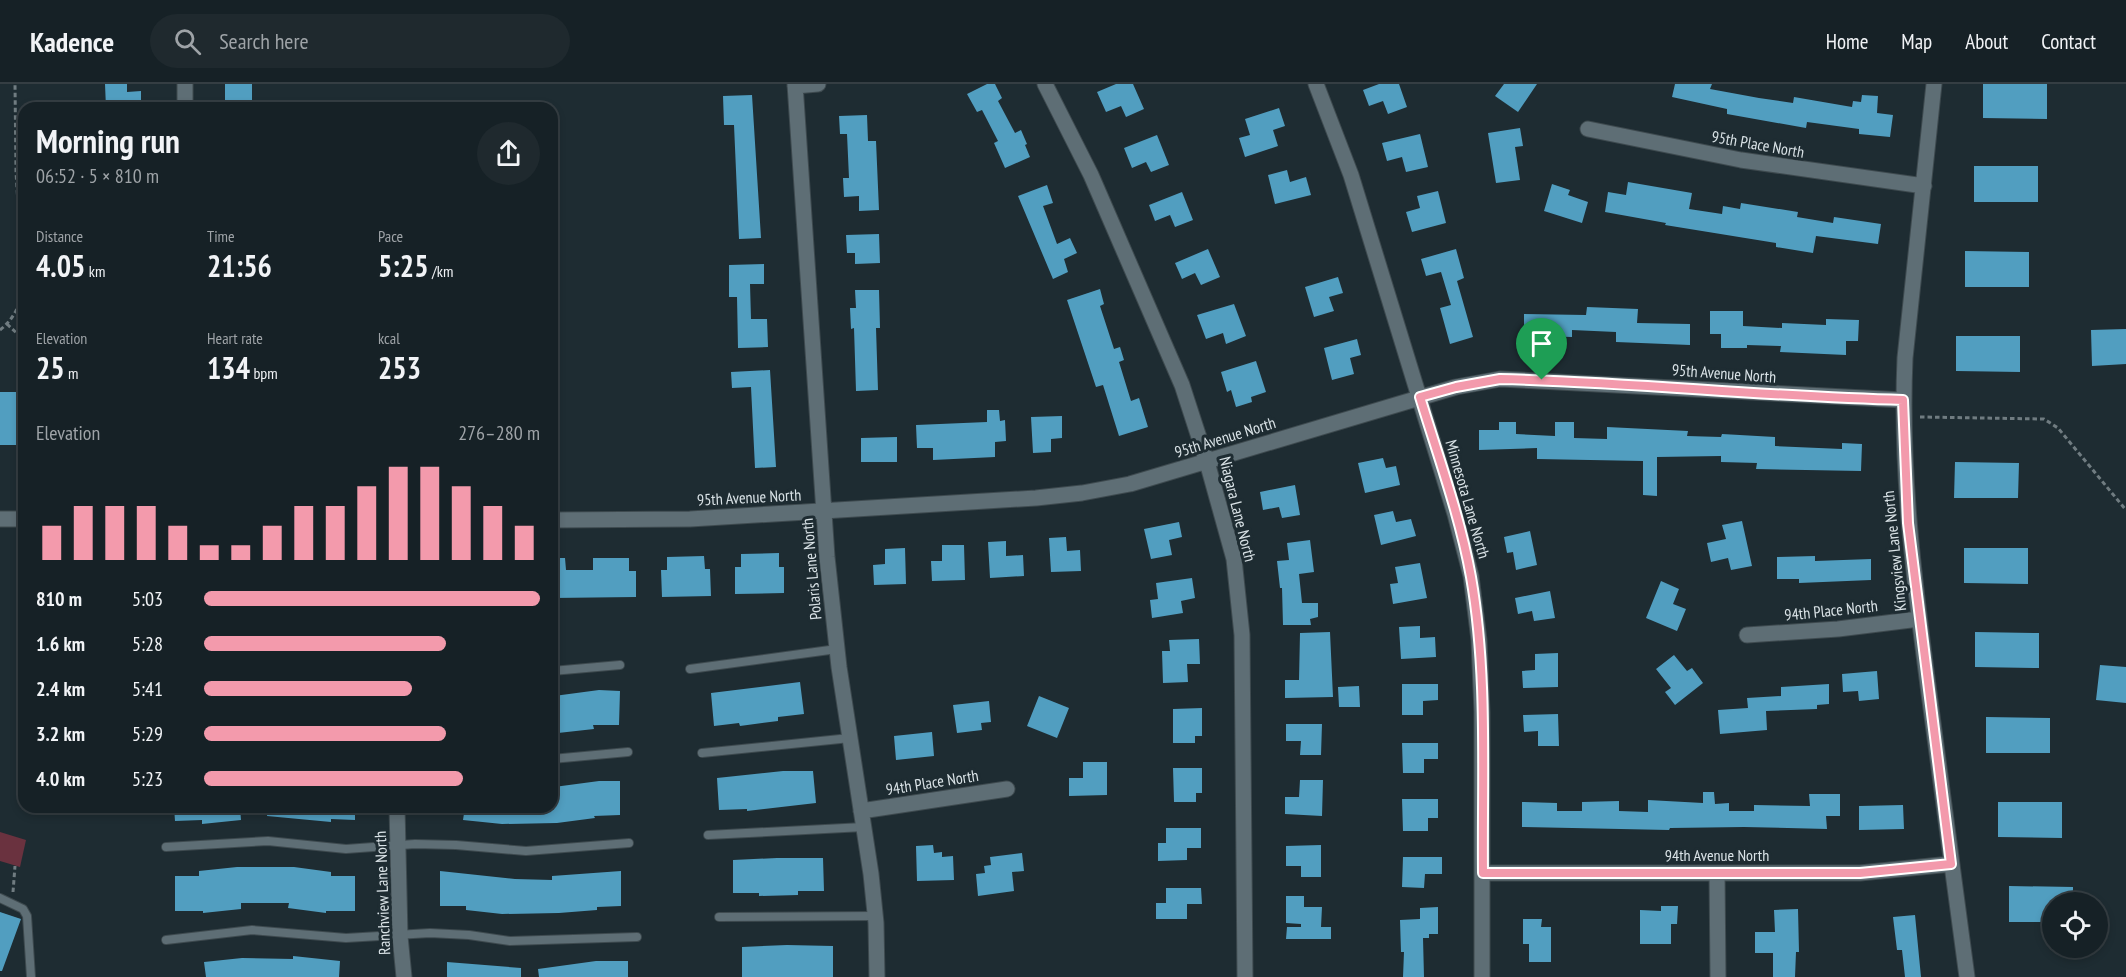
<!DOCTYPE html>
<html lang="en">
<head>
<meta charset="utf-8">
<style>
  :root { --surface:#162126; --page:#1f292e; --text:#f1f3f6; --muted:#9ea3a7; --line:#353e43; --accent:#f39aac }
  body { margin:0; font-family:"PT Sans Narrow",sans-serif; background:var(--page); color:var(--text); height:100vh; display:flex; flex-direction:column; font-size:22px; white-space:nowrap }
  * { box-sizing:border-box; margin:0 }
  p { font-size:20px; color:var(--muted) }
  .icon { flex:none; width:33px; height:33px; fill:none; stroke:currentColor; stroke-width:2; stroke-linecap:round; stroke-linejoin:round }
  .map { position:relative; flex:1; overflow:hidden }
  .details { position:absolute; left:18px; top:18px; width:540px; height:711px; display:flex; flex-direction:column; background:var(--surface); border-radius:18px; box-shadow:0 3px 9px #0003,0 0 0 2px var(--line) }
  .details>* { flex:none }
  .tools { position:absolute; left:2042px; top:808px; display:grid; gap:12px }
  .tools a { display:grid; place-items:center; width:66px; height:66px; border-radius:50%; background:var(--surface); box-shadow:0 3px 9px #0003,0 0 0 2px var(--line); font-size:30px }
  .pin { position:absolute; display:grid; place-items:center; width:51px; height:51px; color:#fff; margin:-62px -26px; border-radius:50% 50% 50% 0; rotate:-45deg; box-shadow:0 0 6px #0007 }
  .pin .icon { rotate:45deg }
  .round { display:grid; place-items:center; flex:none; width:63px; height:63px; border-radius:32px; background:var(--page) }
  .summary { display:flex; align-items:center; justify-content:space-between; height:102px; padding:0 18px }
  h1 { font-size:33px; font-weight:800; line-height:45px }
  .figures { display:grid; grid-template-columns:repeat(3,1fr); gap:9px; height:102px; padding:6px 18px }
  .figures div { display:grid; align-content:center }
  .figures b { font-size:30px; font-weight:800 }
  .figures small { font-size:16px; font-weight:400 }
  .figures p { font-size:16px }
  .chart { height:168px; padding:12px 18px }
  .chart p { display:flex; justify-content:space-between }
  .chart svg { width:100%; height:108px; margin-top:6px; stroke:var(--accent); stroke-width:6 }
  ul { padding:0 18px; list-style:none; font-size:20px }
  li { display:grid; grid-template-columns:96px 72px 1fr; align-items:center; height:45px }
  li i { height:15px; border-radius:8px; background:var(--accent) }
  header { display:flex; align-items:center; gap:36px; box-sizing:border-box; height:84px; padding:0 30px; background:var(--surface); border-bottom:2px solid var(--line) }
  header strong { font-size:28px }
  nav { display:flex; gap:33px; margin-inline-start:auto; font-size:21px }
  .search { width:420px; height:54px; background:var(--page); display:flex; align-items:center; gap:15px; box-sizing:border-box; padding:0 21px; border-radius:33px; color:var(--muted); font-size:22px }
  .map>svg:first-child { display:block }
</style>
</head>
<body>
<header>
<strong>Kadence</strong>
<div class="search"><svg class="icon" aria-label="search" viewBox="0 0 24 24"><circle cx="10" cy="10" r="6"/><path d="M15 15l6 6"/></svg>Search here</div>
<nav><a>Home</a><a>Map</a><a>About</a><a>Contact</a></nav>
</header>
<div class="map">
<svg width="2126" height="893" viewBox="0 0 2126 893">
  <rect width="100%" height="100%" fill="#1e2c32"/>
  <!-- green -->
  <path fill="#6a323f" d="M0,748L26,756L20,783L0,777Z"/>
  <!-- building -->
  <path fill="#519ec0" d="M105,0H127V8L141,7V24H106Z
    M225,0H252V23H225Z
    M987,0H995L1002,14L998,17L1015,49L1021,46L1027,60L1025,61L1030,73L1005,84L994,59L998,57L982,26L977,28L967,10Z
    M1116,0H1133L1144,25L1126,33L1121,22L1106,28L1097,8Z
    M1379,0H1399L1407,23L1388,30L1383,17L1369,22L1363,6Z
    M1504,0H1537L1518,28L1495,12Z
    M1675,0H1712L1710,5L1759,14L1793,19L1794,13L1852,23L1853,17L1861,18L1862,11L1878,12L1877,29L1893,31L1890,53L1859,50V45L1807,38L1806,44L1727,30V25L1672,13Z
    M1983,0H2047V35L1983,34Z
    M752,11L761,154L739,155L734,41H724L723,12Z
    M1279,24L1285,42L1273,46L1278,62L1245,73L1239,54L1250,51L1245,35Z
    M867,31L868,57H876L879,126L859,127V112L844,113L843,94H849L847,50H840L839,32Z
    M1520,44L1523,62L1515,63L1520,96L1496,99L1488,49Z
    M1420,50L1428,83L1406,88L1402,73L1387,77L1382,59Z
    M1157,51L1169,81L1151,88L1146,78L1132,84L1124,64Z
    M1974,82H2038V118H1974Z
    M1287,86L1290,98L1306,93L1311,111L1275,120L1268,91Z
    M1628,98L1692,109L1689,125L1722,130L1723,122L1740,125L1741,119L1798,128L1797,133L1833,139L1834,133L1881,140L1878,160L1816,152L1813,169L1776,163V159L1665,141L1666,139L1605,128L1608,108L1626,111Z
    M1552,100L1570,106L1568,111L1588,118L1582,139L1544,127Z
    M1047,101L1053,119L1043,122L1057,160L1070,154L1077,169L1064,175L1068,188L1053,195L1018,112Z
    M1438,107L1446,139L1412,148L1406,128L1420,124L1417,112Z
    M1182,108L1193,136L1175,143L1170,131L1155,137L1149,121Z
    M879,150L880,179L855,180V169H847L846,151Z
    M1208,165L1220,193L1201,201L1195,189L1182,195L1175,179Z
    M1456,165L1464,194L1457,197L1473,253L1450,260L1440,224L1451,221L1441,188L1426,192L1421,175Z
    M1965,167L2029,168V203H1965Z
    M764,180V200H750L751,235H767L768,263L738,264L737,213H729V181Z
    M1338,193L1343,209L1329,213L1334,227L1314,233L1305,203Z
    M1100,205L1104,220L1100,222L1114,265L1120,263L1124,276L1119,278L1131,317L1139,314L1148,343L1119,352L1103,301L1096,303L1067,216Z
    M855,206H879L880,244H876L878,306L856,307L854,244L851,245L850,224H856Z
    M1234,220L1246,252L1226,260L1223,249L1206,255L1197,231Z
    M1587,223L1638,225L1637,239L1690,240V261L1616,258V248L1572,246V253L1539,252V247H1524V230L1586,231Z
    M1710,227H1743V242L1782,244V239L1826,241V235L1859,236L1858,257H1846V271L1780,268L1781,262L1747,261V264H1721V250H1710Z
    M2126,245V280L2092,282L2091,246Z
    M1956,252H2020V288L1956,287Z
    M1357,255L1361,271L1350,274L1354,290L1332,296L1324,264Z
    M1256,277L1266,308L1251,313L1252,318L1236,323L1231,306L1227,308L1221,288Z
    M770,286L776,383L755,384L751,303L732,304L731,288Z
    M0,308H24V338L20,337V361H0Z
    M987,326H999L1000,337L1005,336L1006,357L995,358V373L933,376V364H917L916,341L987,338Z
    M1062,332V354L1051,355V368L1033,369L1031,333Z
    M1499,338H1516V350L1555,352V338H1574V354L1607,355V343L1688,347L1687,352L1721,353L1722,350L1775,353V362L1842,365V359L1862,360L1861,387L1756,385L1757,379L1721,378V372L1657,373V412L1643,411V377L1537,375V364L1479,366V346H1499Z
    M897,353V378H861V354Z
    M1383,374L1386,384L1396,382L1400,401L1365,409L1358,379Z
    M1955,378L2019,379L2018,414H1954Z
    M1295,401L1300,431L1282,434L1279,423L1263,426L1260,408Z
    M1393,427L1396,438L1411,435L1416,452L1381,461L1374,431Z
    M1742,437L1752,482L1731,486L1728,474L1711,478L1707,459L1726,455L1722,441Z
    M1179,438L1182,453L1169,456L1172,471L1151,475L1144,445Z
    M1530,447L1537,481L1516,486L1513,468L1507,469L1504,453Z
    M1066,453L1067,467L1080,466L1081,487L1051,488L1049,454Z
    M1310,456L1314,488L1299,490L1302,519H1318V533L1310,535L1311,541H1283L1282,504H1280L1277,477L1289,476L1287,459Z
    M1006,457V472L1023,471L1024,492L990,494L988,458Z
    M942,461H964L965,496L932,497L931,477H942Z
    M905,464L906,500L874,501L873,481L885,480V465Z
    M1964,464H2028V500L1964,499Z
    M779,469V483H784V509L735,510V483H741V470Z
    M704,472L705,485H710L711,512L662,513L661,486H667V473Z
    M1815,472V477L1871,475V496L1799,499V495H1777V473Z
    M552,474H565L566,486H593V474H629V487H636V513L552,514Z
    M1420,479L1427,514L1393,520L1390,500L1398,499L1395,483Z
    M1192,494L1195,514L1181,517L1183,529L1152,534L1150,516L1158,515L1156,499Z
    M1661,497L1679,505L1673,520L1686,525L1677,547L1646,534Z
    M1550,507L1555,534L1534,537L1532,527L1518,530L1515,514Z
    M1420,542V554L1435,553L1436,573L1401,575L1399,543Z
    M1330,548L1333,613L1285,614V596H1299L1300,549Z
    M1975,548L2039,549V584L1975,583Z
    M1199,555L1200,580H1187L1188,598L1163,599L1162,567H1170L1169,556Z
    M1558,569V603L1523,604L1522,587L1535,586V570Z
    M1674,571L1687,587L1692,584L1703,599L1675,621L1665,608L1671,604L1656,585Z
    M2100,581L2126,583V619L2096,616Z
    M1877,587L1879,615L1859,617L1858,607L1843,608L1842,590Z
    M800,598L804,630L778,633V637L740,642L739,639L714,642L711,609Z
    M1402,600H1438V616L1423,617V631H1402Z
    M1829,600V620L1817,621V625L1766,627L1767,646L1720,650L1718,626L1748,624L1747,614L1781,612V603Z
    M1359,602L1360,623H1339L1338,603Z
    M599,606L620,607L619,641H593L594,645L558,649L554,612Z
    M1039,612L1069,624L1057,654L1027,642Z
    M989,617L991,638L981,639L982,646L957,649L953,621Z
    M1202,624V652H1195V659H1173V625Z
    M1558,630L1559,662H1538V647L1524,648L1523,631Z
    M1986,633L2050,634V669H1986Z
    M1286,640H1322L1321,671H1300L1301,657H1286Z
    M932,648L934,672L896,676L894,652Z
    M1402,659H1438V675H1424V689H1403Z
    M1083,678H1107V711L1069,712V694H1083Z
    M1173,684H1202V709H1196V718H1174Z
    M783,687H813L816,719L747,727V725L719,726L717,694Z
    M1300,696H1323L1322,732L1285,730V713H1299Z
    M599,697H620V731L594,732L595,734L557,739L502,740L463,736L465,723H556L554,703Z
    M1703,708H1714L1715,720L1729,719V727H1754V721L1810,722L1809,710H1840V732H1826L1827,745L1744,743L1670,744L1669,746L1522,743V718L1557,719V727H1582V718L1619,717V727L1648,728V716L1703,719Z
    M1402,715H1438V734H1428V747H1403Z
    M1998,718H2062V754L1998,753Z
    M1903,721L1904,745L1859,746V722Z
    M174,723H240L241,736L202,740V736L175,737Z
    M268,723H355V736L331,735V738L267,732Z
    M1166,744H1201V764H1187V776L1158,777V759H1166Z
    M933,761L934,769L942,768V773L953,772L954,796L917,797L916,762Z
    M1321,761V793H1301V782H1286V762Z
    M1022,769L1024,787L1012,788L1014,807L978,812L976,790L985,789L984,782L991,781L990,773Z
    M1403,773H1442V790H1425L1424,804L1402,803Z
    M777,774H823L824,807H798V811L759,812V809H733V776Z
    M237,783H294L331,788V792H355V827H326V829L288,824L289,819H241V825L203,829V827H175V792H199V787Z
    M440,787L515,795L552,796V792L621,787V822L597,823V826L559,829L502,830L466,826V822H440Z
    M2009,802L2073,803V819H2052V838H2009Z
    M1166,804H1201L1202,820H1187V835H1156V819H1166Z
    M1286,812H1304V823H1322L1321,843H1331V855H1286L1287,843H1301V840L1286,839Z
    M1661,822H1678L1677,840H1671V860H1640V826L1661,827Z
    M1438,823V850H1429V854H1423L1424,893H1403L1404,868H1401L1400,836L1420,835V824Z
    M1798,825L1799,868H1796L1795,893H1773V869H1755V848H1775L1774,826Z
    M0,828L21,835L2,887H0Z
    M1915,831L1921,893H1905L1902,866H1897L1893,833Z
    M1523,835H1542L1541,843H1551V878H1529V860H1523Z
    M787,861L833,862V893H742V863Z
    M293,872L340,877L339,893H206L204,878L242,874L293,875Z
    M596,877H628V893H539L538,885Z
    M447,878L521,884V893H447Z"/>
  <g fill="none" stroke-linecap="round" stroke-linejoin="round">
    <defs>
      <path id="service" d="M690,585L837,565
        M552,587L620,581
        M702,669L850,654
        M552,675L628,668
        M708,751L864,743
        M166,763L268,757L346,765L415,760L456,761L526,767L629,759
        M0,814L23,825L27,832L31,893
        M719,833L875,832
        M166,856L252,846L346,854L430,849L469,851L510,857L637,853"/>
      <path id="minor" d="M795,0L827,473L839,583L871,790L876,839L877,893
        M1045,0L1091,91L1182,301L1207,378L1234,475L1242,551L1245,893
        M1316,0L1351,91L1455,430L1471,492L1479,556L1482,628V893
        M1934,0L1905,274C1900,387 1914,497 1929,609C1942,704 1954,798 1967,893
        M795,2L818,0
        M185,24V0
        M1588,45L1741,76L1924,102
        M0,435H24
        M552,436L690,435L1036,414L1082,409L1130,400L1456,303L1500,295L1903,316
        M1747,551L1838,545L1919,535
        M397,723L400,852L404,893
        M861,727L1007,705
        M1483,789H1860L1951,780
        M1717,789L1718,893"/>
    </defs>
    <!-- service casing -->
    <use href="#service" stroke="#3e4a4f" stroke-width="10"/>
    <!-- minor casing -->
    <use href="#minor" stroke="#3e4a4f" stroke-width="17"/>
    <!-- path -->
    <path stroke="#707c81" stroke-width="3" stroke-dasharray="4.5 3" stroke-linecap="butt" d="M7,240L24,256
      M0,246C15,234 22,218 23,199L16,88L15,0
      M1920,333L2044,335L2058,344L2126,426
      M13,808L15,782"/>
    <!-- service -->
    <use href="#service" stroke="#5e6e75" stroke-width="8"/>
    <!-- minor -->
    <use href="#minor" stroke="#5e6e75" stroke-width="15"/>
  </g>
  <g fill="none" stroke-linecap="round" stroke-linejoin="round">
    <defs>
      <path id="route" d="M1500,295C1634,298 1768,313 1903,316L1908,439L1951,780L1860,789H1483C1482,691 1488,590 1471,493C1460,432 1438,372 1420,313L1456,303Z"/>
    </defs>
    <!-- route casing -->
    <use href="#route" stroke="#fff" stroke-width="12"/>
    <!-- route -->
    <use href="#route" stroke="#f39aac" stroke-width="8"/>
  </g>
  <g text-anchor="middle" stroke-width="6" stroke-linejoin="round" paint-order="stroke">
    <!-- street labels -->
    <g font-size="16" fill="#dae3e7" stroke="#1e2c32">
      <text transform="translate(1758 60) rotate(10)" y="6">95th Place North</text>
      <text transform="translate(1724 289) rotate(4)" y="6">95th Avenue North</text>
      <text transform="translate(1225 353) rotate(-17)" y="6">95th Avenue North</text>
      <text transform="translate(749 413) rotate(-3)" y="6">95th Avenue North</text>
      <text transform="translate(1468 415) rotate(74)" y="6">Minnesota Lane North</text>
      <text transform="translate(1238 425) rotate(76)" y="6">Niagara Lane North</text>
      <text transform="translate(1894 467) rotate(-96)" y="6">Kingsview Lane North</text>
      <text transform="translate(811 485) rotate(-95)" y="6">Polaris Lane North</text>
      <text transform="translate(1831 526) rotate(-6)" y="6">94th Place North</text>
      <text transform="translate(932 698) rotate(-9)" y="6">94th Place North</text>
      <text x="1717" y="777">94th Avenue North</text>
      <text transform="translate(382 809) rotate(-92)" y="6">Ranchview Lane North</text>
    </g>
  </g>
</svg>
<div class="tools">
<a><svg class="icon" aria-label="locate" viewBox="0 0 24 24"><circle cx="12" cy="12" r="6"/><path d="M12 2v4M12 18v4M2 12h4M18 12h4"/></svg></a>
</div>
<div class="pin" style="left:1542px;top:296px;background:#1e9e55"><svg class="icon" aria-label="arrive" viewBox="0 0 24 24"><path d="M6 21V4h12l-3 4 3 4H6"/></svg></div>
<section class="details">
<div class="summary"><div><h1>Morning run</h1><p>06:52 · 5 × 810 m</p></div><a class="round"><svg class="icon" aria-label="share" viewBox="0 0 24 24"><path d="M12 15V3M7 8l5-5 5 5M5 13v7h14v-7"/></svg></a></div>
<div class="figures">
<div><p>Distance</p><b>4.05<small> km</small></b></div>
<div><p>Time</p><b>21:56</b></div>
<div><p>Pace</p><b>5:25<small> /km</small></b></div>
</div>
<div class="figures">
<div><p>Elevation</p><b>25<small> m</small></b></div>
<div><p>Heart rate</p><b>134<small> bpm</small></b></div>
<div><p>kcal</p><b>253</b></div>
</div>
<div class="chart"><p><span>Elevation</span>276–280 m</p>
<svg viewBox="0 0 160 44" preserveAspectRatio="none"><path d="M5 44V30M15 44V22M25 44V22M35 44V22M45 44V30M55 44V38M65 44V38M75 44V30M85 44V22M95 44V22M105 44V14M115 44V6M125 44V6M135 44V14M145 44V22M155 44V30"/></svg>
</div>
<ul>
<li><b>810 m</b>5:03<i style="width:100%"></i></li>
<li><b>1.6 km</b>5:28<i style="width:72%"></i></li>
<li><b>2.4 km</b>5:41<i style="width:62%"></i></li>
<li><b>3.2 km</b>5:29<i style="width:72%"></i></li>
<li><b>4.0 km</b>5:23<i style="width:77%"></i></li>
</ul>
</section>
</div>
</body>
</html>
